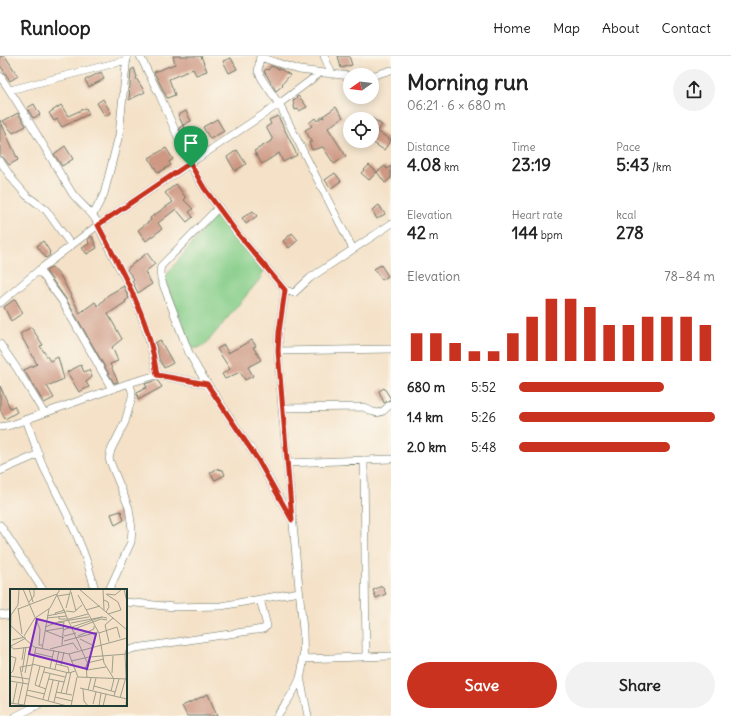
<!DOCTYPE html>
<html lang="en">
<head>
<meta charset="utf-8">
<style>
  :root { --surface:#fff; --page:#f2f2f2; --text:#222; --muted:#767676; --line:#e0e0e0; --accent:#c8321e }
  body { margin:0; font-family:Delius,sans-serif; background:var(--page); color:var(--text); height:100vh; display:flex; flex-direction:column; font-size:15px; white-space:nowrap }
  * { box-sizing:border-box; margin:0 }
  p { font-size:13px; color:var(--muted) }
  .icon { flex:none; width:22px; height:22px; fill:none; stroke:currentColor; stroke-width:2; stroke-linecap:round; stroke-linejoin:round }
  .map { position:relative; flex:1; overflow:hidden }
  .drawer { display:flex; flex-direction:column; background:var(--surface); width:340px }
  .drawer>* { flex:none }
  .needle { width:26px; rotate:256deg }
  .buttons { position:absolute; left:343px; top:12px; display:grid; gap:8px }
  .buttons a { display:grid; place-items:center; width:36px; height:36px; border-radius:50%; background:var(--surface); box-shadow:0 2px 10px #0003; font-size:20px }
  .pin { position:absolute; display:grid; place-items:center; width:34px; height:34px; color:#fff; margin:-41px -17px; border-radius:50% 50% 50% 0; rotate:-45deg; box-shadow:0 0 4px #0007 }
  .pin .icon { rotate:45deg }
  .round { display:grid; place-items:center; flex:none; width:42px; height:42px; border-radius:21px; background:var(--page) }
  .summary { display:flex; align-items:center; justify-content:space-between; height:68px; padding:0 16px }
  h1 { font-size:22px; font-weight:800; line-height:30px }
  .stats { display:grid; grid-template-columns:repeat(3,1fr); gap:6px; height:68px; padding:4px 16px }
  .stats div { display:grid; align-content:center }
  .stats b { font-size:17px; font-weight:800 }
  .stats small { font-size:11px; font-weight:400 }
  .stats p { font-size:11px }
  .chart { height:112px; padding:8px 16px }
  .chart p { display:flex; justify-content:space-between }
  .chart svg { width:100%; height:72px; margin-top:4px; stroke:var(--accent); stroke-width:6 }
  .action { display:flex; gap:8px; margin-top:auto; padding:8px 16px }
  .action a { flex:1; height:46px; border-radius:24px; background:var(--accent); color:#fff; font-size:16px; font-weight:800; line-height:46px; text-align:center }
  .action a+a { background:var(--page); color:var(--text) }
  ul { padding:0 16px; list-style:none; font-size:13px }
  li { display:grid; grid-template-columns:64px 48px 1fr; align-items:center; height:30px }
  li i { height:10px; border-radius:5px; background:var(--accent) }
  header { display:flex; align-items:center; gap:24px; box-sizing:border-box; height:56px; padding:0 20px; background:var(--surface); border-bottom:1px solid var(--line) }
  header strong { font-size:19px }
  nav { display:flex; gap:22px; margin-inline-start:auto; font-size:14px }
  main { display:flex; flex:1; min-height:0 }
  .map>svg:first-child { display:block }
</style>
</head>
<body>
<header>
<strong>Runloop</strong>
<nav><a>Home</a><a>Map</a><a>About</a><a>Contact</a></nav>
</header>
<main>
<div class="map">
<svg width="391" height="660" viewBox="0 0 391 660">
  <rect width="100%" height="100%" fill="#fbf7ec"/>
  <filter id="ink" filterUnits="userSpaceOnUse"><feTurbulence type="fractalNoise" baseFrequency=".025" numOctaves="2"/><feDisplacementMap in="SourceGraphic" scale="8" xChannelSelector="R" yChannelSelector="G"/><feConvolveMatrix kernelMatrix="1 2 1 2 8 2 1 2 1" color-interpolation-filters="sRGB"/></filter>
  <filter id="wash" filterUnits="userSpaceOnUse"><feTurbulence type="fractalNoise" baseFrequency=".012" numOctaves="4" result="noise"/><feDisplacementMap in="SourceGraphic" scale="16" xChannelSelector="R" yChannelSelector="G"/><feGaussianBlur stdDeviation="0.9" result="paint"/><feColorMatrix in="noise" values="0 0 0 0 0 0 0 0 0 0 0 0 0 0 0 0 0 1.4 0 .05"/><feComposite in="paint" operator="in"/></filter>
  <g filter="url(#wash)">
    <rect width="100%" height="100%" fill="#f4e1c7"/>
    <!-- green -->
    <path fill="#85cd88" stroke="#52855e" d="M216,158L264,214L260,223L204,290L193,293L164,222Z"/>
    <g id="blocks">
      <!-- building -->
      <path fill="#ce9883" d="M0,0H5L18,20L10,25L0,9Z
        M173,0H201L207,15L196,19L193,13L169,23L175,39L167,42L154,16L175,8Z
        M338,0H349L352,9L341,12Z
        M231,2L237,13L229,17L223,5Z
        M271,10L282,14L290,19L282,28L283,29L276,35L264,15L267,13L268,14Z
        M134,12L137,21L136,22L145,36L129,44L131,14Z
        M101,16L104,23L89,31L85,24Z
        M298,40L302,44L307,51L299,55L298,53L295,54L293,45Z
        M103,43L111,57L105,60L97,47Z
        M34,48L40,59L33,62L27,52Z
        M61,49L68,60L86,52L89,58L62,71L57,63L54,65L49,57Z
        M336,51L343,61L328,72L346,100L334,108L323,91L312,94L309,86H312L305,74L312,70L309,67L315,62L317,65L322,61L324,62L323,60Z
        M186,55L191,65L183,69L178,59Z
        M18,57L26,70L13,77L3,65Z
        M278,60L297,99L283,106L279,97L262,108L254,95L273,84L266,71L271,68L269,64Z
        M372,62L382,69L377,75L391,84L384,94L372,86Z
        M217,63L224,75L210,83L203,71Z
        M0,64L18,104L9,109L4,102L0,100Z
        M183,69L197,92L191,98L179,72Z
        M65,90L73,103L62,110L54,98Z
        M166,92L173,103L169,106L171,109L158,117L149,102Z
        M237,94L246,108L235,115L227,101Z
        M369,109L377,116L369,124L361,117Z
        M385,110L387,113L391,110V122L385,127L377,116Z
        M335,117L341,125L331,132L325,124Z
        M176,128L186,142L184,144L193,153L189,156L193,161L187,166L176,153L158,167L162,173L146,185L138,174L151,164L150,162L173,146L165,137Z
        M379,149L385,158L377,163L372,154Z
        M253,155L257,160L246,168L242,162Z
        M292,177L298,184L289,192L283,185Z
        M92,180L97,192L87,198L82,192L89,188L88,183Z
        M43,185L50,196L49,197L50,199L46,202L37,190Z
        M147,197L155,208L145,216L152,228L138,237L132,225L134,223L127,214L129,211Z
        M381,209L388,220L382,224L374,213Z
        M52,211L61,221L80,257L95,246L98,250L108,239L124,230L129,242L125,245L126,246L108,258L122,283L112,291L118,305L110,308L118,326L114,327L66,243L46,215Z
        M15,243L23,257L11,265L4,251Z
        M31,271L43,289L40,290L50,305L58,301L64,323L47,330L54,342L44,347L24,314L37,308L20,278Z
        M160,284L173,307L164,312L159,303L155,287Z
        M252,284L256,290L253,291L261,304L248,311L253,320L245,324L240,316L225,323L222,318L230,313L217,293L224,289L228,297Z
        M81,309L84,316L89,314L92,321L86,326L89,331L79,336L67,316Z
        M157,324L162,331L138,344L137,337L147,331L145,328Z
        M0,330L10,352L14,350L17,356L5,363L0,353Z
        M384,332L391,343L384,347L379,335Z
        M216,413L223,414L225,419L215,424L210,417Z
        M121,455L124,464L115,469L111,458Z
        M382,530L386,538L376,542L373,534Z
        M208,638L217,660H187L182,650Z"/>
    </g>
  </g>
  <g filter="url(#ink)">
    <use href="#blocks" fill-opacity="0" stroke="#6a7667" stroke-width="1"/>
    <g fill="none" stroke-linecap="round" stroke-linejoin="round">
      <defs>
        <path id="minor" d="M140,0L160,40L191,111L204,132L238,178L285,234
          M260,0L258,15L262,23L279,48L353,193
          M324,0L332,18
          M260,1L299,14L350,20
          M0,20C26,58 48,98 72,137C79,147 90,154 96,164C105,188 120,211 131,234C143,261 152,289 157,319
          M372,20L391,14
          M10,34L127,4
          M0,105L13,124L26,139L46,154L71,189
          M219,151L161,210L160,215L161,223L189,297L199,315L258,404L291,462
          M93,159L104,138L119,79L127,0
          M39,214L62,245L112,333
          M0,247L39,214L98,169L279,48L320,17
          M0,288L16,311L44,357
          M278,295L391,293
          M282,352L364,351C370,355 376,359 383,355C386,353 388,350 391,348
          M26,363C32,379 37,397 44,412C64,452 85,490 95,534
          M0,371L11,369L129,327L157,319L207,328
          M364,404L366,600
          M287,407L391,403
          M0,415L39,398
          M0,469L43,534
          M109,534L131,486L132,473L129,452L109,403L111,394L125,366L132,341V335L129,327
          M126,546L174,551L221,550L299,536
          M0,558L11,560
          M126,595L136,592L263,573L267,570L260,543
          M302,603L391,600
          M300,621L308,660
          M16,660L38,649
          M277,660C285,648 295,636 300,622C305,607 303,589 303,574L282,352L278,295L279,276L285,234L294,237L310,222L391,168"/>
      </defs>
      <!-- minor casing -->
      <use href="#minor" stroke="#6a7667" stroke-width="8"/>
      <!-- minor -->
      <use href="#minor" stroke="#fff" stroke-width="7"/>
    </g>
  </g>
  <g fill="none" stroke-linecap="round" stroke-linejoin="round" filter="url(#ink)">
    <defs>
      <path id="route" d="M190,107L204,132L238,178L285,234L279,276L278,295L292,464L258,404L207,328L157,319C155,305 152,291 148,277C136,239 116,204 98,169Z"/>
    </defs>
    <!-- route casing -->
    <use href="#route" stroke="#fff" stroke-width="8"/>
    <!-- route -->
    <use href="#route" stroke="#c8321e" stroke-width="5"/>
  </g>
  <!-- overview -->
  <g transform="translate(10 533)">
    <rect width="117" height="117" fill="#f4e1c7"/>
    <path fill="none" stroke="#9f9f8c" stroke-width="1" d="M13,0L30,40L29,56H32M19,0L23,13M69,0L117,41M93,0L94,21M114,0L117,13M61,3L66,22M96,5L108,13L111,21L98,25M97,5L105,6L112,0M47,6L77,73M68,6L89,44L94,74L104,90L101,102M48,7L60,5M94,11L98,13L99,18L96,23M19,13L24,7V0M8,19L12,45M56,19L61,0M8,20L47,5M76,21L90,17M56,22L64,23L72,16M46,26L45,24L55,21M37,27L56,23M49,27V30H59L78,25M37,29L57,27M48,33L79,28M61,34L92,28M0,36L24,58L59,65L68,88L117,90M35,38L48,33L54,34M64,40L91,30L97,31M53,41L92,28L97,29M35,42L53,39M36,42L54,49M89,44L107,38L110,49M14,47L25,29L40,19L50,0M54,47L66,44M68,47L84,40V37M70,50L84,57M2,51L15,48M54,52L88,43M99,53L95,36L103,29M52,56L54,32M0,57L4,60L21,58M1,57L16,49M32,60L39,20M40,60L63,54L68,61M25,64L42,68M59,65L117,49M0,67L1,26L8,16L9,0M0,67L6,69L3,82L0,85M12,71L14,58M61,72L79,68L117,65M77,74L94,70M22,75L59,84L65,82M46,75L58,78L59,84M51,76L54,63M30,77L25,96L36,100M40,79L44,61M45,80L49,62M77,81L96,78M12,83L16,58M34,83L55,88M15,84L20,58M102,84L103,67M0,87L19,90M77,88L76,77L80,68M39,90L54,93M0,92L18,95M84,97L105,103M29,98L35,78M70,99L117,110M73,100L74,112L78,117M17,101L35,105M78,101L81,89M83,101L86,89M46,103L62,106M51,104L57,83M56,105L61,83M16,106L57,117M104,107L109,90M45,108L62,112M110,109L116,88L115,65L117,58M33,110L40,85M38,112L43,91M44,113L49,92M0,114L14,116M3,114L7,94M8,115L13,93L10,78L22,76M83,115L86,103M14,117L26,58M61,117L67,88M89,117L91,104M93,117L96,105M116,117L117,101"/>
    <path fill="#7b2cbf" fill-opacity="0.15" stroke="#7b2cbf" stroke-width="2" d="M27,30L86,45L77,80L19,65Z"/>
    <rect width="117" height="117" fill="none" stroke="#1f3d34" stroke-width="2"/>
  </g>
</svg>
<div class="buttons">
<a><svg class="needle" viewBox="-14 -14 28 28"><path d="M0-13l5 13h-10z" fill="#e53935"/><path d="M0 13l5-13h-10z" fill="#767676"/></svg></a>
<a><svg class="icon" aria-label="locate" viewBox="0 0 24 24"><circle cx="12" cy="12" r="6"/><path d="M12 2v4M12 18v4M2 12h4M18 12h4"/></svg></a>
</div>
<div class="pin" style="left:191px;top:111px;background:#1e9e55"><svg class="icon" aria-label="arrive" viewBox="0 0 24 24"><path d="M6 21V4h12l-3 4 3 4H6"/></svg></div>
</div>
<section class="drawer">
<div class="summary"><div><h1>Morning run</h1><p>06:21 · 6 × 680 m</p></div><a class="round"><svg class="icon" aria-label="share" viewBox="0 0 24 24"><path d="M12 15V3M7 8l5-5 5 5M5 13v7h14v-7"/></svg></a></div>
<div class="stats">
<div><p>Distance</p><b>4.08<small> km</small></b></div>
<div><p>Time</p><b>23:19</b></div>
<div><p>Pace</p><b>5:43<small> /km</small></b></div>
</div>
<div class="stats">
<div><p>Elevation</p><b>42<small> m</small></b></div>
<div><p>Heart rate</p><b>144<small> bpm</small></b></div>
<div><p>kcal</p><b>278</b></div>
</div>
<div class="chart"><p><span>Elevation</span>78–84 m</p>
<svg viewBox="0 0 160 44" preserveAspectRatio="none"><path d="M5 44V27M15 44V27M25 44V33M35 44V38M45 44V38M55 44V27M65 44V17M75 44V6M85 44V6M95 44V11M105 44V22M115 44V22M125 44V17M135 44V17M145 44V17M155 44V22"/></svg>
</div>
<ul>
<li><b>680 m</b>5:52<i style="width:74%"></i></li>
<li><b>1.4 km</b>5:26<i style="width:100%"></i></li>
<li><b>2.0 km</b>5:48<i style="width:77%"></i></li>
</ul>
<div class="action"><a>Save</a><a>Share</a></div>
</section>
</main>
</body>
</html>
